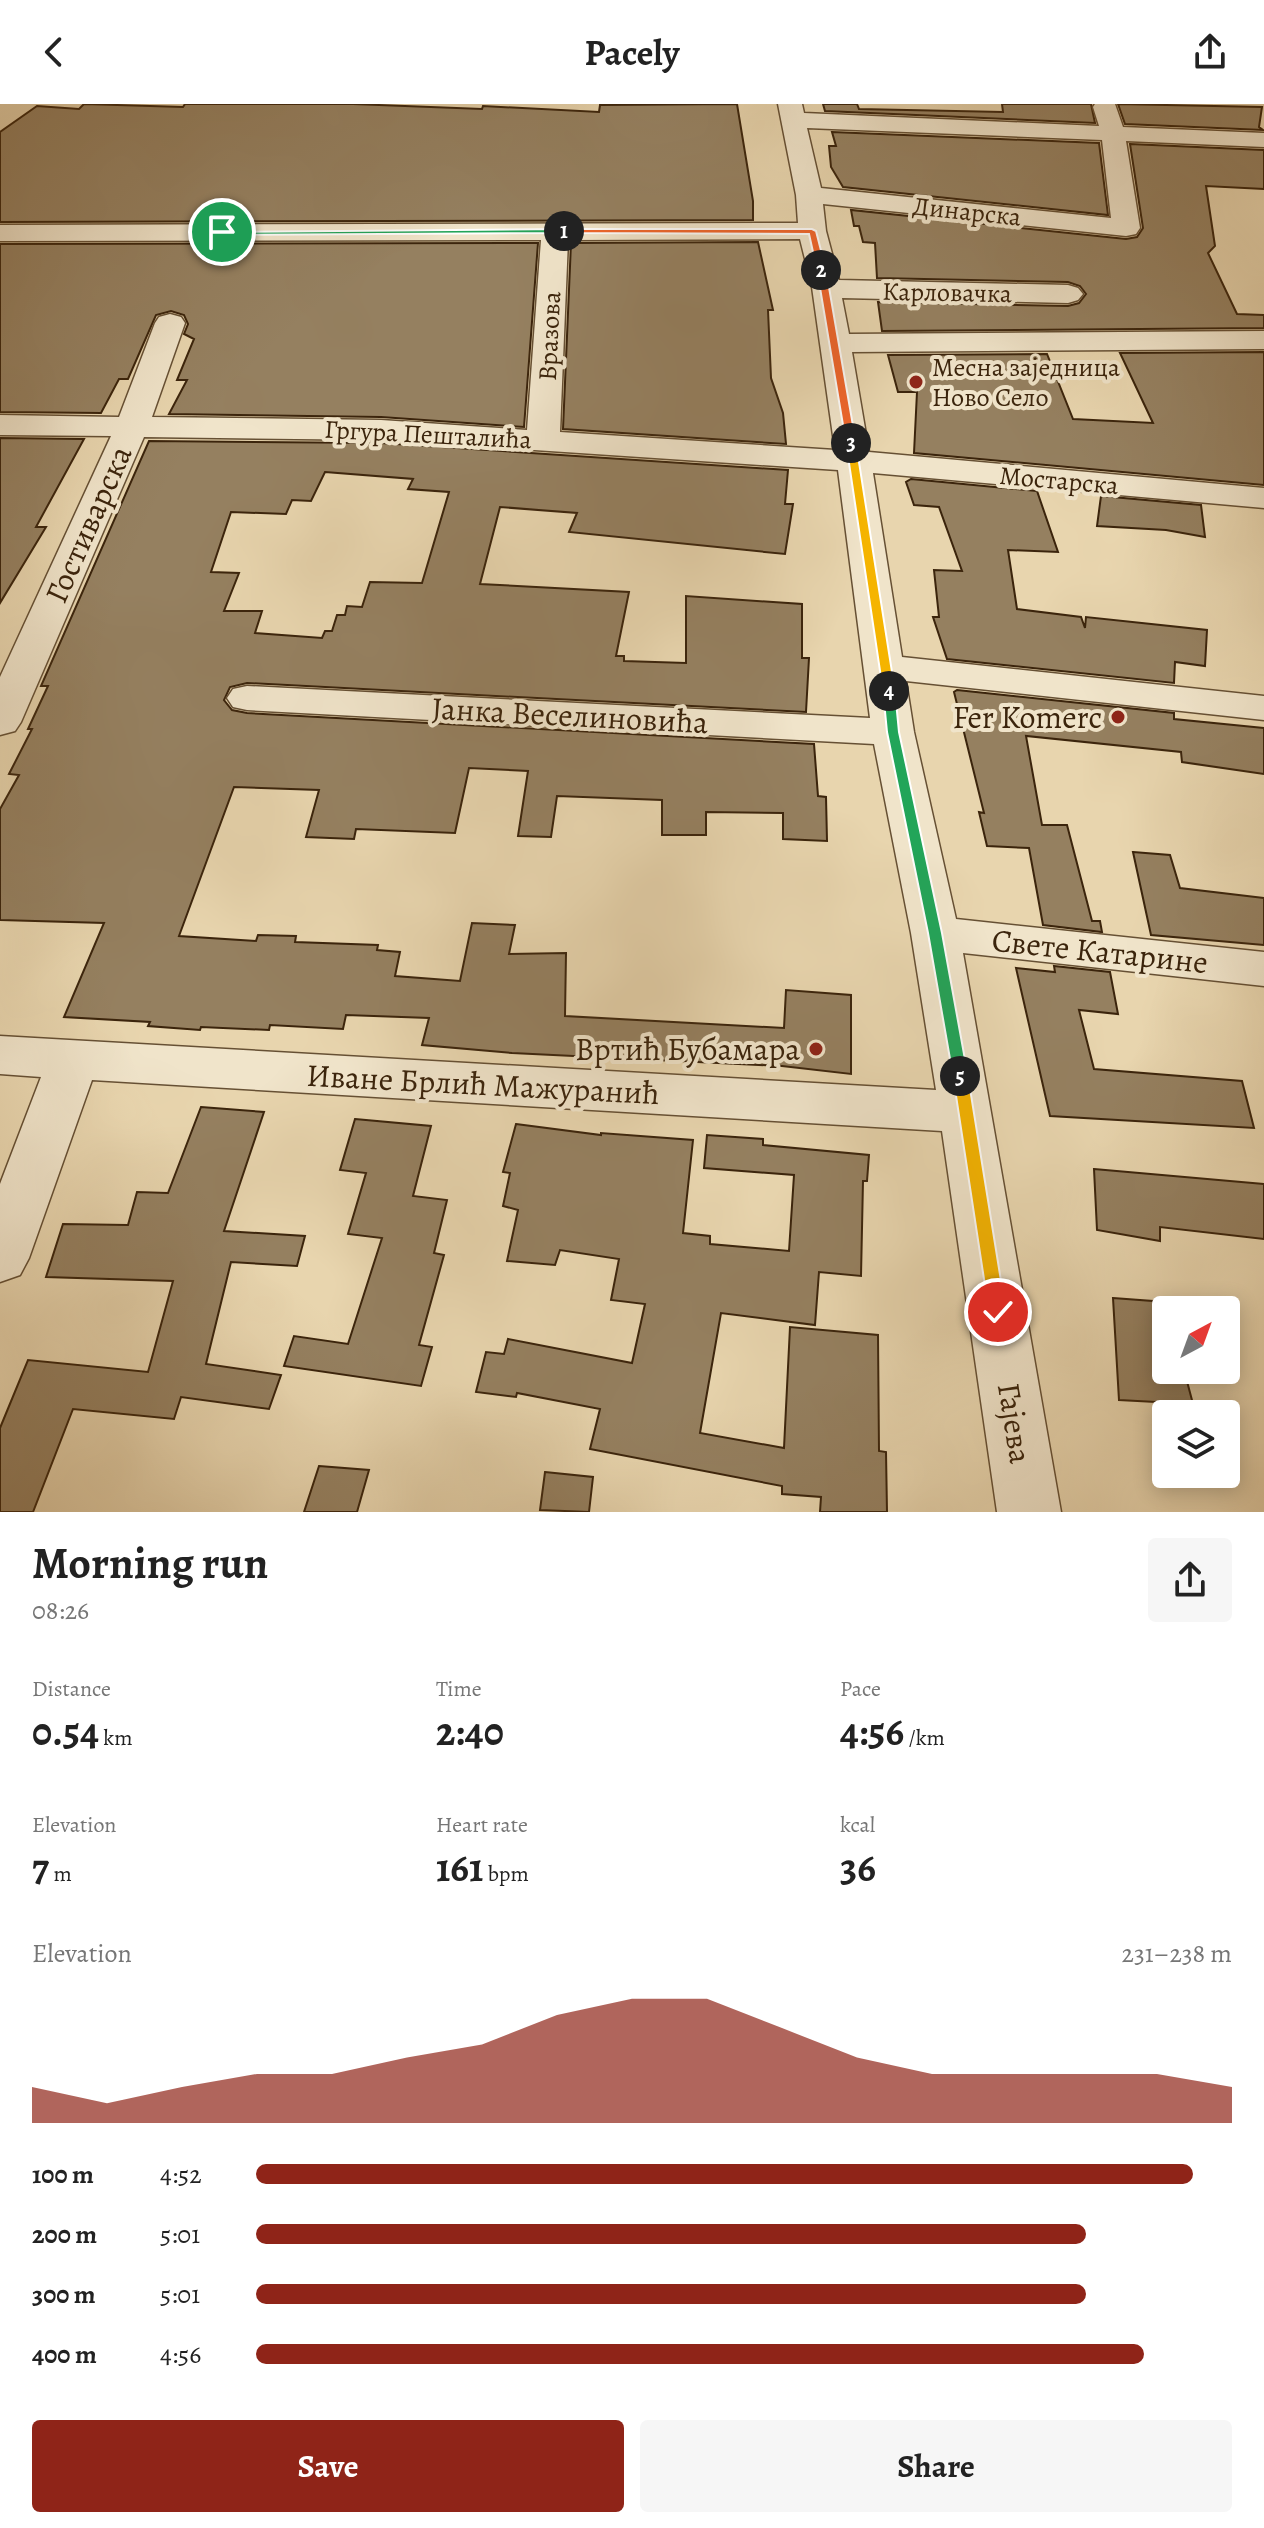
<!DOCTYPE html>
<html lang="en">
<head>
<meta charset="utf-8">
<style>
  :root { --surface:#fff; --page:#f6f6f6; --text:#222; --muted:#767676; --accent:#8f2418 }
  body { margin:0; font-family:Alegreya,serif; background:var(--page); color:var(--text); height:100vh; display:flex; flex-direction:column; font-size:30px; white-space:nowrap }
  * { box-sizing:border-box; margin:0 }
  p { font-size:26px; color:var(--muted) }
  .icon { flex:none; width:44px; height:44px; fill:none; stroke:currentColor; stroke-width:2; stroke-linecap:round; stroke-linejoin:round }
  .map { position:relative; height:1408px; overflow:hidden }
  .details { display:flex; flex-direction:column; background:var(--surface); flex:1 }
  .details>* { flex:none }
  .needle { width:52px; rotate:41deg }
  .buttons { position:absolute; left:1152px; top:1192px; display:grid; gap:16px }
  .buttons a { display:grid; place-items:center; width:88px; height:88px; border-radius:8px; background:var(--surface); box-shadow:0 4px 20px #0003; font-size:40px }
  .pin { position:absolute; display:grid; place-items:center; width:68px; height:68px; color:#fff; margin:-34px; border:4px solid #fff; border-radius:50%; box-shadow:0 2px 8px #0007 }
  .km { position:absolute; width:40px; height:40px; margin:-20px; border-radius:50%; background:#222; color:#fff; font-size:22px; line-height:40px; text-align:center }
  .round { display:grid; place-items:center; flex:none; width:84px; height:84px; border-radius:8px; background:var(--page) }
  .headline { display:flex; align-items:center; justify-content:space-between; height:136px; padding:0 32px }
  h1 { font-size:44px; font-weight:700; line-height:60px }
  .stats { display:grid; grid-template-columns:repeat(3,1fr); gap:12px; height:136px; padding:8px 32px }
  .stats div { display:grid; align-content:center }
  .stats b { font-size:40px; font-weight:700 }
  .stats small { font-size:22px; font-weight:400 }
  .stats p { font-size:22px }
  .chart { height:224px; padding:16px 32px }
  .chart p { display:flex; justify-content:space-between }
  .chart svg { width:100%; height:144px; margin-top:8px; fill:var(--accent); opacity:.7 }
  .button { display:flex; gap:16px; margin-top:auto; padding:16px 32px }
  .button a { flex:1; height:92px; border-radius:8px; background:var(--accent); color:#fff; font-size:32px; font-weight:700; line-height:92px; text-align:center }
  .button a+a { background:var(--page); color:var(--text) }
  ul { padding:0 32px; list-style:none; font-size:26px }
  li { display:grid; grid-template-columns:128px 96px 1fr; align-items:center; height:60px }
  li i { height:20px; border-radius:10px; background:var(--accent) }
  header { display:flex; justify-content:space-between; align-items:center; height:104px; padding:0 32px; background:var(--surface); font-size:36px; font-weight:700 }
  .map>svg:first-child { display:block }
</style>
</head>
<body>
<header><svg class="icon" aria-label="back" viewBox="0 0 24 24"><path d="M15 5l-7 7 7 7"/></svg>Pacely<svg class="icon" aria-label="share" viewBox="0 0 24 24"><path d="M12 15V3M7 8l5-5 5 5M5 13v7h14v-7"/></svg></header>
<div class="map">
<svg width="1264" height="1408" viewBox="0 0 1264 1408">
  <rect width="100%" height="100%" fill="#e8d5ae"/>
  <filter id="stains"><feTurbulence type="fractalNoise" baseFrequency=".0025" numOctaves="4"/><feColorMatrix values="0 0 0 0 .2 0 0 0 0 .09 0 0 0 0 .02 0 0 0 .5 -.17"/></filter>
  <radialGradient id="worn" r=".72"><stop offset=".6" stop-color="#630" stop-opacity="0"/><stop offset="1" stop-color="#630" stop-opacity=".3"/></radialGradient>
  <!-- building -->
  <path fill="#958060" stroke="#3b240c" stroke-width="2" fill-rule="evenodd" d="M84,0L183,3L185,0H353L482,5L483,2L599,8L600,1L737,0L753,97V116L0,118V28L37,2L79,5Z
    M823,0H857L859,5L1003,8L1002,0H1091L1095,19L825,7Z
    M1118,0L1262,3L1259,23L1263,26L1125,20Z
    M832,28L1099,39L1108,111L843,83L831,63L829,42H836Z
    M1130,40L1264,46V85L1206,82L1215,142L1208,149L1237,210L1264,211V224L882,227L878,198L1068,202L1079,199L1086,190L1080,182L1068,178L877,174L875,139L863,138L859,122H854L851,106L1126,135L1137,133L1143,124Z
    M758,138L773,206H768L771,274L783,309L786,340L563,325L571,139Z
    M538,139L524,323L381,313L169,310L187,276H177L194,235L184,230L188,220L184,211L171,207L156,211L128,275H119L101,309L0,308V140Z
    M1264,248V381L914,349L917,288H898L888,251L1047,250L1073,315L1153,319L1120,249Z
    M0,334L84,335L36,423H46L0,499Z
    M149,337L381,339L788,366L785,400H793L785,450L569,428L577,409L500,403L480,480L629,488L616,552H624V557L686,559V492L802,500V554H809L806,608L247,579L230,583L224,596L232,606L247,609L814,640L818,692L826,693L827,737L783,735V709L706,708V731H662V696L557,692L551,733L518,732L528,667L469,664L455,729L356,725L354,735L306,733L319,686L234,683L179,832L256,837L258,831L296,832L295,838L378,841L377,846L400,848L395,872L460,877L472,819L515,821L509,850L566,849L565,912L784,924L786,886L851,891V970L782,962L512,949L422,941L429,914L346,911L343,925L270,921L269,926L201,923L200,926L148,922L150,918L64,913L104,819L0,816V705L19,671L9,670L32,625H28L48,582H41ZM325,368L413,375L408,385L449,388L422,479L370,478L362,503L347,502L345,511H337L332,527H325L322,534L255,529L262,507H224L239,469L211,468L231,408L286,410L292,396L311,397Z
    M911,375L1037,387L1058,448L1008,446L1017,505L1081,513L1085,524L1086,513L1207,526L1205,562L1175,558L1174,579L947,555L933,513H939L934,466L962,467L939,403L914,401L906,378Z
    M1101,392L1201,401L1205,433L1166,426L1097,422Z
    M957,586L1174,609V615L1264,624V670L1182,658L1181,648L1026,632L1042,721H1067L1092,817H1100L1102,828L1043,821L1029,744L987,742L979,708L984,709L954,588Z
    M1133,748L1170,751L1180,784L1264,794V841L1151,831Z
    M1054,862L1110,868L1118,910L1079,906L1094,965L1242,977L1254,1024L1050,1012L1016,864L1055,868Z
    M201,1003L264,1008L224,1127L305,1132L297,1162L231,1158L206,1260L281,1271L269,1305L181,1293L174,1315L73,1305L33,1408H0V1324L28,1256L148,1268L173,1177L46,1173L63,1120L128,1121L137,1088L168,1089Z
    M355,1015L431,1022L413,1092L447,1096L434,1149L444,1151L419,1241L432,1243L421,1282L284,1262L294,1232L348,1240L382,1134L348,1130L366,1069L340,1066Z
    M516,1020L601,1031V1029L693,1036L683,1129L710,1132V1140L789,1147L794,1071L704,1064L707,1031L763,1035V1041L869,1051L867,1077H863L861,1172L819,1168L815,1221L721,1209L700,1329L784,1344L790,1223L878,1231L879,1347L886,1348L887,1408H820L821,1393L782,1390V1382L590,1345L600,1305L517,1289L516,1293L476,1288L486,1248L504,1250L508,1235L632,1259L645,1200L611,1196L619,1155L560,1146L555,1161L507,1157L518,1106L503,1102L510,1069L503,1068Z
    M1094,1065L1264,1080V1135L1160,1123V1137L1097,1126Z
    M1113,1194L1166,1198V1266H1184L1193,1300L1119,1296Z
    M319,1362L369,1366L357,1408H304Z
    M545,1368L593,1373L589,1408L540,1406Z"/>
  <g fill="none" stroke-linecap="round" stroke-linejoin="round">
    <defs>
      <path id="minor" d="M778,0H802L804,9L1099,22L1093,3L1095,0H1115L1123,23L1264,29V43L1126,37L1140,124L1136,130L1126,132L823,100L826,127L839,176L1068,181L1078,184L1083,190L1078,196L1068,199L842,194L849,230L1264,227V245L852,248L869,348L1264,384V404L873,369L902,553L1264,592V616L906,577L914,628L956,815L1264,848V882L963,849L1061,1408H997L942,1027L92,976L29,1154L20,1171L0,1178V1080L41,973L0,970V932L936,986L911,829L874,640L247,606L233,603L227,594L233,585L247,582L870,614L838,366L381,336L144,333L21,618L15,627L0,631V573L111,332L0,331V311L119,313L155,219L159,213L170,210L181,213L185,219L152,313L381,316L527,326L541,136L0,137V121L798,119L796,91ZM807,24L1102,36L1111,114L821,84ZM800,135L812,183L835,346L560,328L568,136Z"/>
    </defs>
    <!-- minor casing -->
    <use href="#minor" stroke="#665034" stroke-width="3"/>
    <!-- minor -->
    <use href="#minor" fill="#f0e4ca" fill-rule="evenodd"/>
  </g>
  <!-- split-1 -->
  <path fill="#22a559" stroke="#fff" stroke-width="2" d="M564,125L567,129L222,131L218,128Z"/>
  <!-- split-2 -->
  <path fill="#f0652b" stroke="#fff" stroke-width="2" d="M564,125H812L816,127L826,166L821,168L817,166L809,130L561,129Z"/>
  <!-- split-3 -->
  <path fill="#f0652b" stroke="#fff" stroke-width="2" d="M821,163L826,166L856,339L851,342L846,339L817,166Z"/>
  <!-- split-4 -->
  <path fill="#f5b400" stroke="#fff" stroke-width="2" d="M851,336L856,339L895,587L889,591L883,587L846,339Z"/>
  <!-- split-5 -->
  <path fill="#22a559" stroke="#fff" stroke-width="2" d="M889,584L895,587L899,628L942,829L968,972L960,978L953,972L928,829L887,628L883,587Z"/>
  <!-- split-6 -->
  <path fill="#f5b400" stroke="#fff" stroke-width="2" d="M960,967L968,972L1006,1208L998,1215L989,1208L953,972Z"/>
  <!-- markers -->
  <g fill="#8f2418" stroke="#f0e4ca" stroke-width="3">
    <circle cx="916" cy="278" r="8"/>
    <circle cx="1118" cy="613" r="8"/>
    <circle cx="816" cy="945" r="8"/>
  </g>
  <g text-anchor="middle" stroke-width="8" stroke-linejoin="round" paint-order="stroke">
    <!-- far-street labels -->
    <g font-size="26" fill="#3b240c" stroke="#f0e4ca">
      <text transform="translate(967 107) rotate(6)" y="9">Динарска</text>
      <text transform="translate(947 188) rotate(1)" y="9">Карловачка</text>
      <text transform="translate(549 232) rotate(-87)" y="9">Вразова</text>
      <text transform="translate(428 330) rotate(3)" y="9">Гргура Пешталића</text>
      <text transform="translate(1059 376) rotate(5)" y="9">Мостарска</text>
    </g>
    <!-- far-poi labels -->
    <g font-size="26" fill="#3b240c" stroke="#f0e4ca" text-anchor="start">
      <text x="932" y="272">Месна заједница<tspan x="932" dy="30">Ново Село</tspan></text>
    </g>
    <!-- street labels -->
    <g font-size="32" fill="#3b240c" stroke="#f0e4ca">
      <text transform="translate(88 420) rotate(-66)" y="11">Гостиварска</text>
      <text transform="translate(570 611) rotate(3)" y="11">Јанка Веселиновића</text>
      <text transform="translate(1100 847) rotate(6)" y="11">Свете Катарине</text>
      <text transform="translate(483 980) rotate(3)" y="11">Иване Брлић Мажуранић</text>
      <text transform="translate(1015 1319) rotate(81)" y="11">Гајева</text>
    </g>
    <!-- poi labels -->
    <g font-size="32" fill="#3b240c" stroke="#f0e4ca" text-anchor="end">
      <text x="1102" y="624">Fer Komerc</text>
      <text x="800" y="956">Вртић Бубамара</text>
    </g>
  </g>
  <rect width="100%" height="100%" filter="url(#stains)"/>
  <rect width="100%" height="100%" fill="url(#worn)"/>
</svg>
<div class="buttons">
<a><svg class="needle" viewBox="-14 -14 28 28"><path d="M0-13l5 13h-10z" fill="#e53935"/><path d="M0 13l5-13h-10z" fill="#767676"/></svg></a>
<a><svg class="icon" aria-label="layers" viewBox="0 0 24 24"><path d="M12 4l9 5-9 5-9-5zM3 14l9 5 9-5"/></svg></a>
</div>
<div class="pin" style="left:222px;top:128px;background:#1e9e55"><svg class="icon" aria-label="arrive" viewBox="0 0 24 24"><path d="M6 21V4h12l-3 4 3 4H6"/></svg></div>
<div class="pin" style="left:998px;top:1208px;background:#d93025"><svg class="icon" aria-label="check" viewBox="0 0 24 24"><path d="M5 12l5 5 9-10"/></svg></div>
<b class="km" style="left:564px;top:127px">1</b>
<b class="km" style="left:821px;top:166px">2</b>
<b class="km" style="left:851px;top:339px">3</b>
<b class="km" style="left:889px;top:587px">4</b>
<b class="km" style="left:960px;top:972px">5</b>
</div>
<section class="details">
<div class="headline"><div><h1>Morning run</h1><p>08:26</p></div><a class="round"><svg class="icon" aria-label="share" viewBox="0 0 24 24"><path d="M12 15V3M7 8l5-5 5 5M5 13v7h14v-7"/></svg></a></div>
<div class="stats">
<div><p>Distance</p><b>0.54<small> km</small></b></div>
<div><p>Time</p><b>2:40</b></div>
<div><p>Pace</p><b>4:56<small> /km</small></b></div>
</div>
<div class="stats">
<div><p>Elevation</p><b>7<small> m</small></b></div>
<div><p>Heart rate</p><b>161<small> bpm</small></b></div>
<div><p>kcal</p><b>36</b></div>
</div>
<div class="chart"><p><span>Elevation</span>231–238 m</p>
<svg viewBox="0 0 160 44" preserveAspectRatio="none"><path d="M0 44V33L10 38L20 33L30 29L40 29L50 24L60 20L70 11L80 6L90 6L100 15L110 24L120 29L130 29L140 29L150 29L160 33V44z"/></svg>
</div>
<ul>
<li><b>100 m</b>4:52<i style="width:96%"></i></li>
<li><b>200 m</b>5:01<i style="width:85%"></i></li>
<li><b>300 m</b>5:01<i style="width:85%"></i></li>
<li><b>400 m</b>4:56<i style="width:91%"></i></li>
</ul>
<div class="button"><a>Save</a><a>Share</a></div>
</section>
</body>
</html>
